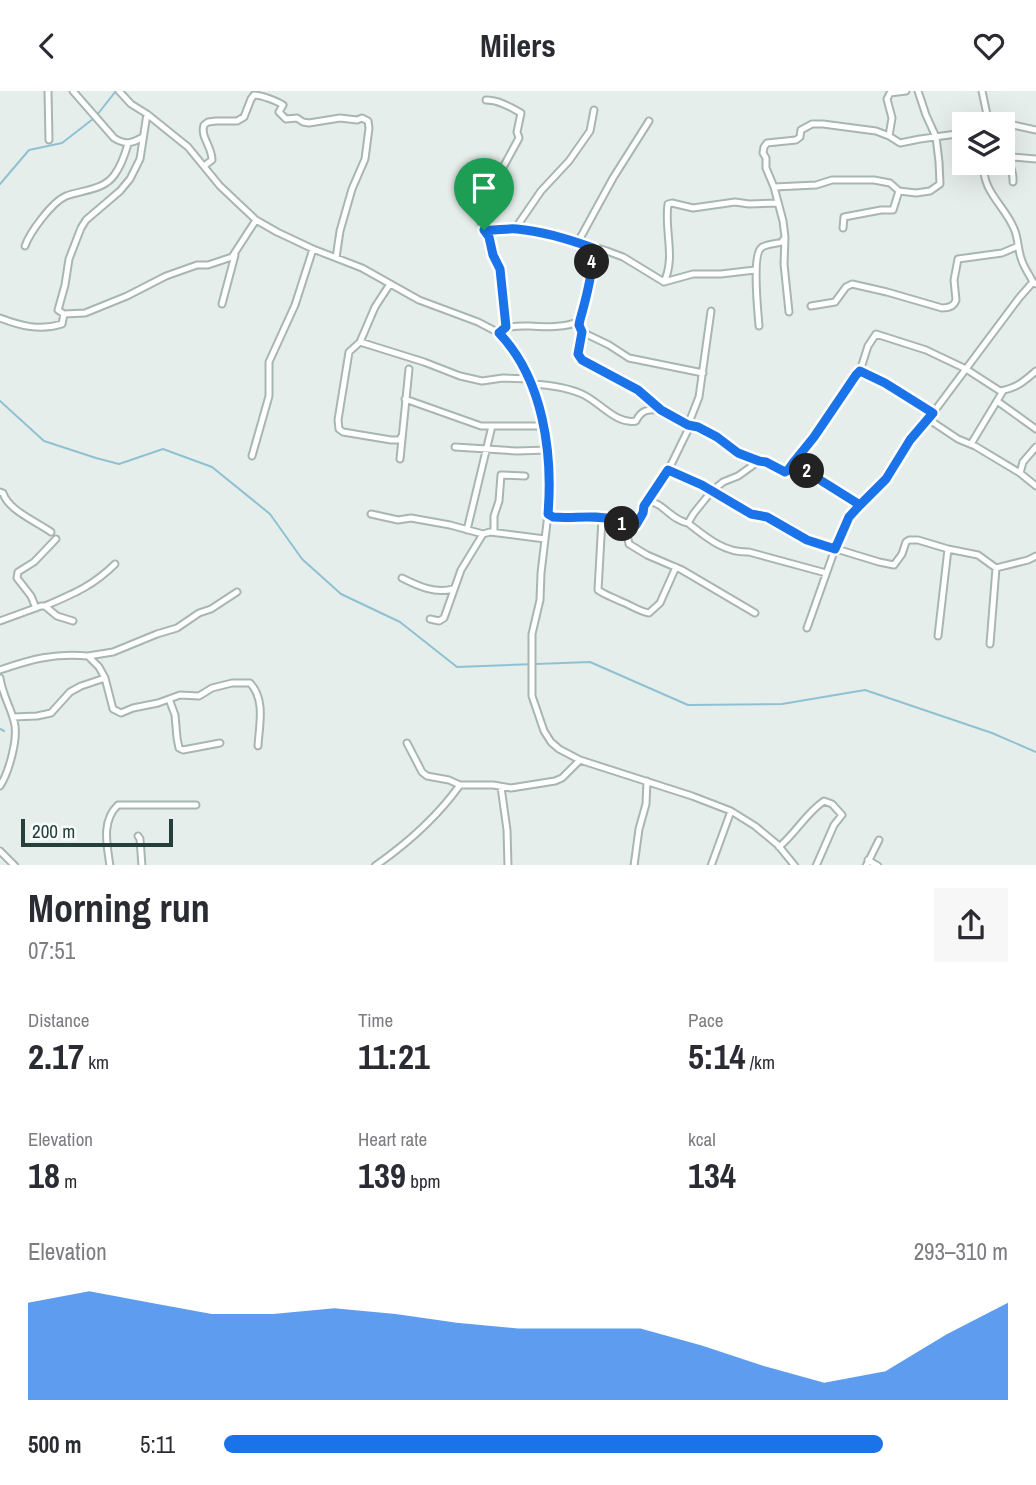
<!DOCTYPE html>
<html lang="en">
<head>
<meta charset="utf-8">
<style>
  :root { --surface:#fff; --page:#f7f7f7; --text:#2b2b33; --muted:#7c7c81; --accent:#1a73e8 }
  body { margin:0; font-family:"Archivo Narrow",sans-serif; background:var(--page); color:var(--text); height:100vh; display:flex; flex-direction:column; font-size:26px; white-space:nowrap }
  * { box-sizing:border-box; margin:0 }
  p { font-size:23px; color:var(--muted) }
  .icon { flex:none; width:38px; height:38px; fill:none; stroke:currentColor; stroke-width:2; stroke-linecap:round; stroke-linejoin:round }
  .map { position:relative; height:774px; overflow:hidden }
  .drawer { display:flex; flex-direction:column; background:var(--surface); flex:1 }
  .drawer>* { flex:none }
  .tools { position:absolute; left:952px; top:21px; display:grid; gap:14px }
  .tools a { display:grid; place-items:center; width:63px; height:63px; border-radius:0px; background:var(--surface); box-shadow:0 7px 28px #0002; font-size:35px }
  .scale { position:absolute; left:21px; bottom:18px; width:152px; box-sizing:border-box; padding-left:7px; border:4px solid #25403b; border-top:0; font-size:19px; line-height:24px; white-space:nowrap; color:#25403b; -webkit-text-stroke:5px #f6fbf9; paint-order:stroke }
  .pin { position:absolute; display:grid; place-items:center; width:60px; height:60px; color:#fff; margin:-72px -30px; border-radius:50% 50% 50% 0; rotate:-45deg; box-shadow:0 0 7px #0007 }
  .pin .icon { rotate:45deg }
  .km { position:absolute; width:35px; height:35px; margin:-18px; border-radius:50%; background:#222; color:#fff; font-size:19px; line-height:35px; text-align:center }
  .round { display:grid; place-items:center; flex:none; width:74px; height:74px; border-radius:0px; background:var(--page) }
  .head { display:flex; align-items:center; justify-content:space-between; height:119px; padding:0 28px }
  h1 { font-size:38px; font-weight:700; line-height:52px }
  .stats { display:grid; grid-template-columns:repeat(3,1fr); gap:10px; height:119px; padding:7px 28px }
  .stats div { display:grid; align-content:center }
  .stats b { font-size:35px; font-weight:700 }
  .stats small { font-size:19px; font-weight:400 }
  .stats p { font-size:19px }
  .chart { height:196px; padding:14px 28px }
  .chart p { display:flex; justify-content:space-between }
  .chart svg { width:100%; height:126px; margin-top:7px; fill:var(--accent); opacity:.7 }
  ul { padding:0 28px; list-style:none; font-size:23px }
  li { display:grid; grid-template-columns:112px 84px 1fr; align-items:center; height:52px }
  li i { height:18px; border-radius:9px; background:var(--accent) }
  header { display:flex; justify-content:space-between; align-items:center; height:91px; padding:0 28px; background:var(--surface); font-size:32px; font-weight:700 }
  .map>svg:first-child { display:block }
</style>
</head>
<body>
<header><svg class="icon" aria-label="back" viewBox="0 0 24 24"><path d="M15 5l-7 7 7 7"/></svg>Milers<svg class="icon" aria-label="heart" viewBox="0 0 24 24"><path d="M12 20l-8-8c-3-5 5-10 8-4 3-6 11-1 8 4z"/></svg></header>
<div class="map">
<svg width="1036" height="775" viewBox="0 0 1036 775">
  <rect width="100%" height="100%" fill="#e6eeeb"/>
  <g fill="none" stroke-linecap="round" stroke-linejoin="round">
    <!-- stream -->
    <path stroke="#8fc1d2" stroke-width="2" d="M97,24L116,0
      M0,93L29,59L62,52L93,28
      M0,310L44,350L96,367L119,373L163,358L212,376L270,423L302,468L341,503L400,531L457,576L590,571L688,614L782,613L865,599L992,642L1036,661
      M0,638L4,640"/>
    <defs>
      <path id="street" d="M48,0L49,49
        M73,0L114,47C125,54 131,53 143,46
        M119,0L131,13L147,23L188,56L220,95L256,129L277,141L313,158L362,177L419,209L478,231L499,242L510,254L530,288L548,359V423L541,482L540,509L532,543V605L544,640L551,651L559,658L580,669L692,705L731,720L755,735L778,754L795,775
        M982,0L989,33
        M147,23L140,68L130,88L120,100L86,129L81,137L69,168L65,194L58,219L64,223L85,222L127,205L166,185L197,174H208L232,166L256,129
        M1003,34H1013L1036,39
        M889,45L892,27L887,8L890,2L906,0
        M1003,59C1007,70 1014,79 1013,91
        M1004,68L1012,66L1036,68
        M984,72C981,101 1006,115 1015,140C1018,148 1018,158 1021,167C1023,175 1029,183 1033,191L1036,193
        M204,75L212,69C212,55 200,46 204,34L208,31L216,30H237L244,26L251,8L254,4C261,4 277,10 283,14L279,21L286,28L297,27L303,31L309,32L340,27L357,29L362,27L368,30L369,37L365,68L352,98L340,140L336,167
        M462,96L489,146L493,164L500,178L506,236
        M774,96L816,94L832,89H874L890,92L899,100L916,102L930,100L940,93L939,71L936,46L926,24L918,0
        M472,115L486,112L493,105L500,82L519,47L517,41L521,22C510,16 499,9 486,9
        M843,137L844,126L881,119H893L899,100
        M515,138L541,100L569,70L590,40L594,19
        M484,139L494,140L515,138L578,151L607,160L623,166L664,191
        M578,151L613,87L649,30
        M25,155C30,141 52,111 66,105C82,99 105,99 115,83C121,75 125,63 128,53
        M664,191C676,166 664,139 668,113L672,112L693,117L735,111L749,113L778,112
        M664,191L693,183H721L755,179
        M390,193L375,216L360,251L349,261L338,329L339,338L343,341L391,349H400L401,346
        M222,213L235,164
        M811,215L835,211L846,196L852,193L887,201L942,217C948,217 954,216 956,209L954,189L958,168L1002,162L1018,155
        M789,221L784,173L785,146L783,130L774,96L766,77V67L763,62L764,56L767,52L796,49L800,46L801,39L812,33H823L876,40L889,45L900,52L920,48L964,42
        M0,227C21,235 40,240 62,233L64,223
        M580,229L579,234L582,241L578,263L582,269L638,299L661,319L688,334L698,336L717,346L738,362L759,370
        M759,235C758,222 752,165 761,157C765,153 776,153 782,151L783,149
        M582,241L609,254L629,267L703,282
        M499,242C509,234 517,235 530,235C540,236 570,237 578,230C585,224 593,168 593,157
        M360,251L424,271L460,285L482,290L503,287L530,288
        M860,280L885,292L933,322
        M532,293C549,294 566,296 582,303C600,311 616,334 636,330C641,319 648,318 660,319
        M405,308L481,335H543
        M997,310L1036,338
        M928,328L958,348L975,355L1020,382
        M971,353L1003,300
        M455,356L517,360L548,359
        M1036,356L1023,371L1020,382L1036,395
        M252,365L269,305V271L295,214L313,158
        M400,368L409,278
        M793,372L860,414
        M668,379L702,394L751,423L767,427L807,449L879,471L894,474L902,463L906,451L909,449H918L948,458L978,464L996,477L1028,469L1036,465
        M0,401L3,402C8,419 37,431 51,441
        M647,410C663,411 672,430 688,432L694,422L711,401L723,391L738,385L759,370C769,371 778,382 788,379L814,346L860,280L868,255L876,243L926,259L966,278L1000,300C1017,297 1023,291 1036,280
        M371,423L398,429L411,427L450,434L483,443
        M549,423L553,426L560,427L584,425L615,429L631,435L639,432L644,415L659,391L667,382L688,339V334L699,306L711,220
        M602,428L598,499C605,504 612,506 620,510C631,514 638,520 649,522L660,512L676,476
        M688,432C706,446 724,462 749,461L826,482
        M625,434L629,453L647,464L682,479L755,522
        M467,439L492,335
        M494,441V425L499,410L501,384L525,385
        M402,487C418,495 435,503 453,498
        M45,515C73,503 93,495 115,473
        M36,517L31,505L17,487L18,481L34,471L56,448
        M430,528L439,530L444,527L461,479L483,443L490,441L545,448
        M0,530L41,515H45L57,525L73,530
        M807,537L835,458L849,426L886,388L910,349L933,322L1019,207L1033,191
        M938,545L948,458
        M990,553L996,477
        M0,579C32,568 54,562 88,565
        M0,587C2,602 10,615 14,630C19,646 9,681 0,695
        M105,587L113,618L121,622L133,617L158,612L180,604L199,605L212,597L232,592H250C266,609 259,635 258,655
        M169,608L175,624L177,647L179,657L183,659L220,652
        M13,626L37,625L51,622L70,601L81,595L105,587L99,576L88,565L113,561L157,543L177,537L199,522L211,518L237,501
        M407,652L422,681L427,685L449,689L460,694H493L511,697L555,690L562,687L580,669
        M501,696L507,739L508,775
        M138,745L140,748L142,775
        M779,756C796,742 806,722 824,710L832,713L842,724L834,734L816,775
        M0,760L15,775
        M868,769L878,775
        M110,775C107,754 101,730 118,714H196
        M375,775C408,752 437,726 460,694
        M634,775L639,738L646,713L647,690
        M711,775L731,720
        M866,775L879,749"/>
    </defs>
    <!-- street casing -->
    <use href="#street" stroke="#a8b6b3" stroke-width="9"/>
    <!-- street -->
    <use href="#street" stroke="#fff" stroke-width="5"/>
  </g>
  <g fill="none" stroke-linecap="round" stroke-linejoin="round">
    <defs>
      <path id="route" d="M484,139L489,146L493,164L500,178L506,236L499,242C543,288 553,361 548,423L553,426C573,428 595,423 615,429C623,432 627,436 636,434L643,422L644,415L668,379L702,394L751,423L767,426L807,449L835,458L849,426L860,414L793,372L814,346L856,284L860,280L885,292L933,322L910,349L886,388L860,414L793,372L788,379L785,381L766,371L759,370L738,362L717,346L698,336L688,334L661,319L638,299L582,269L578,263L582,241L579,234L580,229C586,208 594,177 593,157C571,149 540,140 517,138C506,137 495,140 484,139"/>
    </defs>
    <!-- route casing -->
    <use href="#route" stroke="#fff" stroke-width="14"/>
    <!-- route -->
    <use href="#route" stroke="#1a73e8" stroke-width="9"/>
  </g>
</svg>
<div class="tools">
<a><svg class="icon" aria-label="layers" viewBox="0 0 24 24"><path d="M12 4l9 5-9 5-9-5zM3 14l9 5 9-5"/></svg></a>
</div>
<div class="scale">200 m</div>
<div class="pin" style="left:484px;top:139px;background:#1e9e55"><svg class="icon" aria-label="arrive" viewBox="0 0 24 24"><path d="M6 21V4h12l-3 4 3 4H6"/></svg></div>
<b class="km" style="left:622px;top:433px">1</b>
<b class="km" style="left:807px;top:380px">2</b>
<b class="km" style="left:592px;top:171px">4</b>
</div>
<section class="drawer">
<div class="head"><div><h1>Morning run</h1><p>07:51</p></div><a class="round"><svg class="icon" aria-label="share" viewBox="0 0 24 24"><path d="M12 15V3M7 8l5-5 5 5M5 13v7h14v-7"/></svg></a></div>
<div class="stats">
<div><p>Distance</p><b>2.17<small> km</small></b></div>
<div><p>Time</p><b>11:21</b></div>
<div><p>Pace</p><b>5:14<small> /km</small></b></div>
</div>
<div class="stats">
<div><p>Elevation</p><b>18<small> m</small></b></div>
<div><p>Heart rate</p><b>139<small> bpm</small></b></div>
<div><p>kcal</p><b>134</b></div>
</div>
<div class="chart"><p><span>Elevation</span>293–310 m</p>
<svg viewBox="0 0 160 44" preserveAspectRatio="none"><path d="M0 44V10L10 6L20 10L30 14L40 14L50 12L60 14L70 17L80 19L90 19L100 19L110 25L120 32L130 38L140 34L150 21L160 10V44z"/></svg>
</div>
<ul>
<li><b>500 m</b>5:11<i style="width:84%"></i></li>
</ul>
</section>
</body>
</html>
